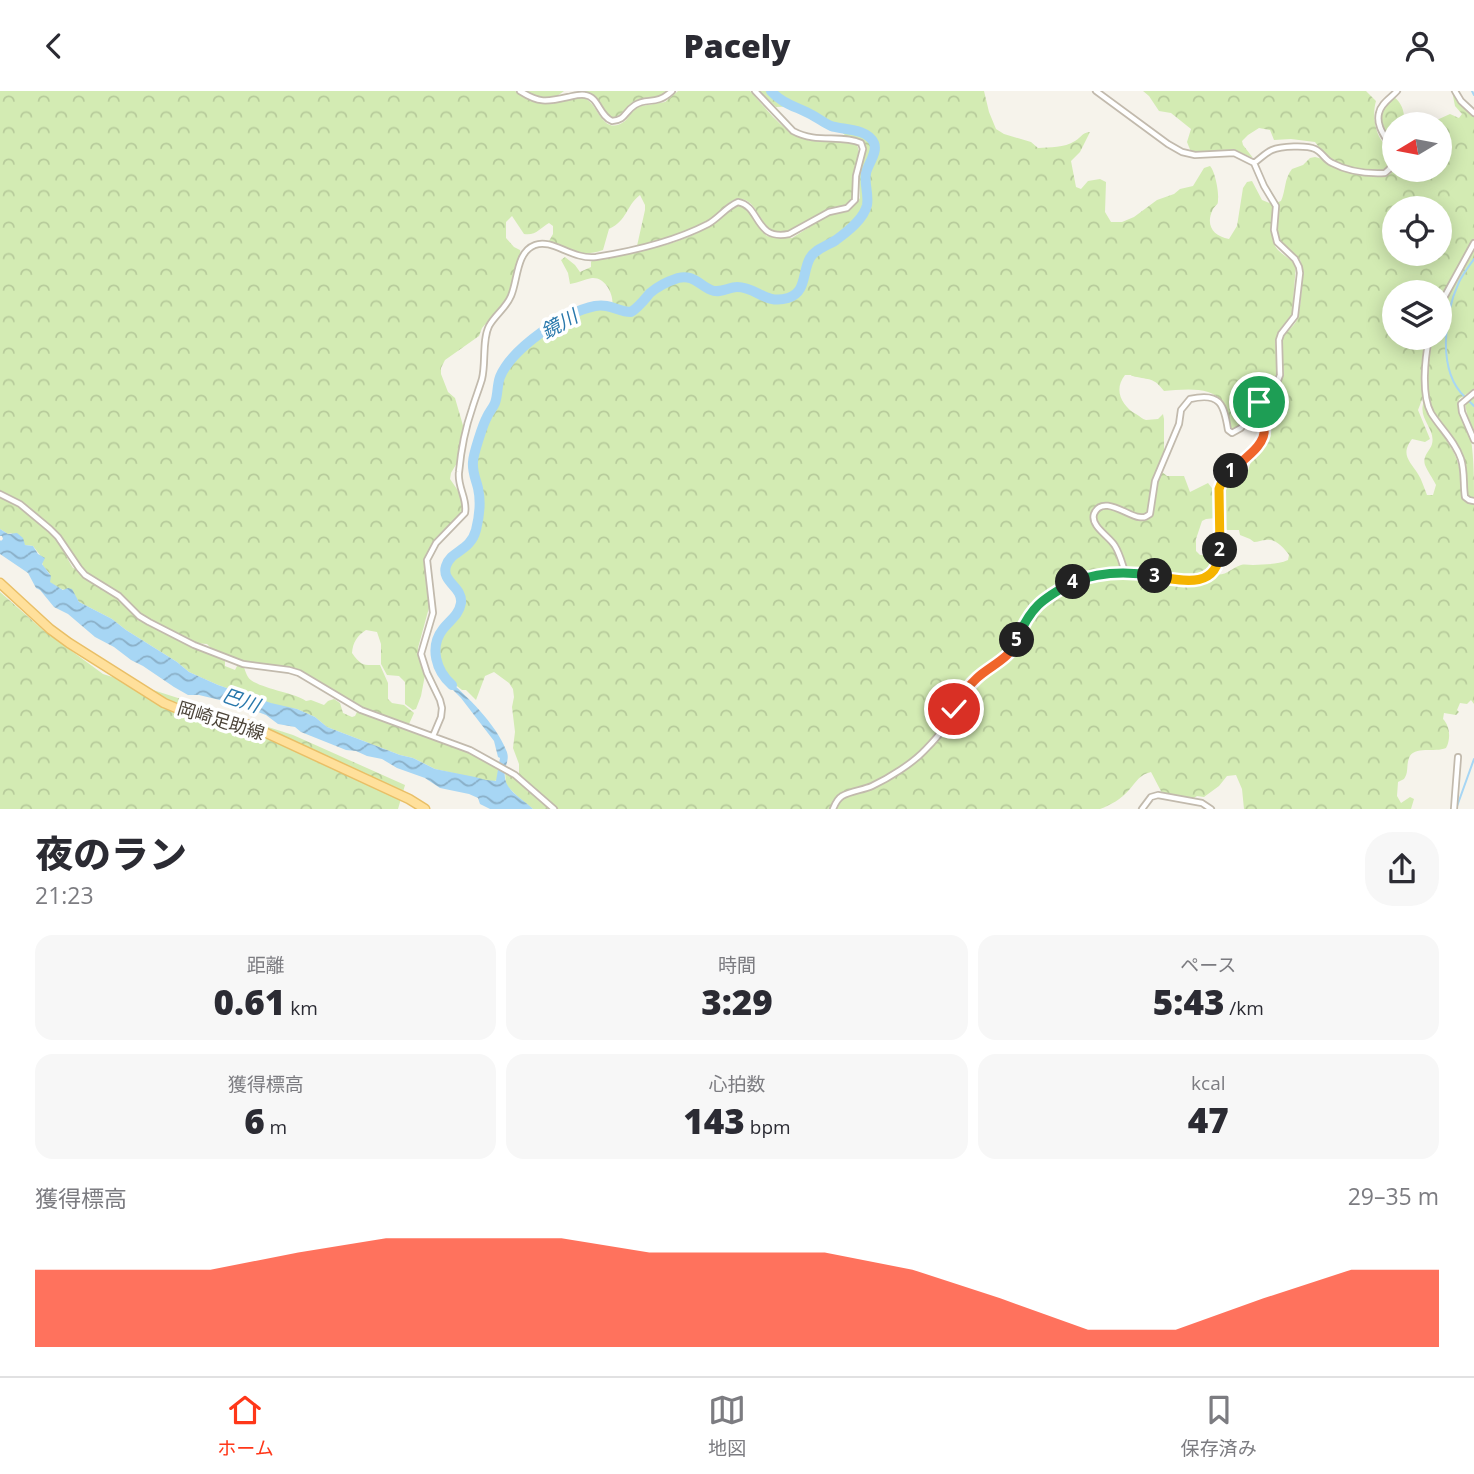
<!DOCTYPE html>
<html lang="ja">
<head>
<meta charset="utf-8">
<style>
  :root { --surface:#fff; --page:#f7f7f7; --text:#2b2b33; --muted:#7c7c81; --line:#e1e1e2; --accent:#ff3719 }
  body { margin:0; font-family:"Open Sans","Noto Sans JP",sans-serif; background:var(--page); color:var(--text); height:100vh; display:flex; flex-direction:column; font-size:26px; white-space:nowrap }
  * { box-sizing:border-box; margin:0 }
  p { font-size:23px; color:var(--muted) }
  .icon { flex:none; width:38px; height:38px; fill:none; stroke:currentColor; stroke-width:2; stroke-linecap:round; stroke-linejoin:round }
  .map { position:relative; height:718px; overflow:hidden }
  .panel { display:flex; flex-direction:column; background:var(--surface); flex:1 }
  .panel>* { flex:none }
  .needle { width:46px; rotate:260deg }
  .fabs { position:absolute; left:1382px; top:21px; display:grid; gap:14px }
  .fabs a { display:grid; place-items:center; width:70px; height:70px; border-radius:50%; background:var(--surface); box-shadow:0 4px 18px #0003; font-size:35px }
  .pin { position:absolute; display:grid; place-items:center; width:60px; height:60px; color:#fff; margin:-30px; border:4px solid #fff; border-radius:50%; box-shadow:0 2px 7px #0007 }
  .km { position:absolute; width:35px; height:35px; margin:-18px; border-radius:50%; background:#222; color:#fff; font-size:19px; line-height:35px; text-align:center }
  .round { display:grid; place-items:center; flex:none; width:74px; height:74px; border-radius:28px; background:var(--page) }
  .headline { display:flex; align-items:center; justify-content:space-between; height:119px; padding:0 35px }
  h1 { font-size:38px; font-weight:800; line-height:52px }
  .metrics { display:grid; grid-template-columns:repeat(3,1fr); gap:10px; height:119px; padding:7px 35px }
  .metrics div { display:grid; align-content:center; border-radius:18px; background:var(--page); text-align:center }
  .metrics b { font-size:35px; font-weight:800 }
  .metrics small { font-size:19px; font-weight:400 }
  .metrics p { font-size:19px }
  .chart { height:196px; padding:14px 35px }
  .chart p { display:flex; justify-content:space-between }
  .chart svg { width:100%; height:126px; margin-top:7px; fill:var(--accent); opacity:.7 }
  header { display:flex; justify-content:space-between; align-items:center; height:91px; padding:0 35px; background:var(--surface); font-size:32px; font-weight:800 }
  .dock { display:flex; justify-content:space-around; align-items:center; height:98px; border-top:2px solid var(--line); background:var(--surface); font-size:19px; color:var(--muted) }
  .dock a { display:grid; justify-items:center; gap:4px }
  .dock .on { color:var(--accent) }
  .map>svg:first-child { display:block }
</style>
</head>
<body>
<header><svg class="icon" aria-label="back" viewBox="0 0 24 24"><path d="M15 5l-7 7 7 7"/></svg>Pacely<svg class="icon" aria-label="person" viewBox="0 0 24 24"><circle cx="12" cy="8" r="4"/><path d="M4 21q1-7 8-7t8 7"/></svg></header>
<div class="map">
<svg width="1474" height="718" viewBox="0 0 1474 718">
  <defs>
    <pattern id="forest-crowns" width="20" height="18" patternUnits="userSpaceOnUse" patternTransform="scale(1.75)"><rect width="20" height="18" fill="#d3ebb3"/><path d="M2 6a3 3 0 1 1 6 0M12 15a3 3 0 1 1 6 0" fill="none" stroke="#b7cb9b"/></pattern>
    <pattern id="water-waves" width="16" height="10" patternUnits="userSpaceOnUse" patternTransform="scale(1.75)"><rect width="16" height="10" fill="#a7d6f4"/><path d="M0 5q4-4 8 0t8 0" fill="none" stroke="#8aafc7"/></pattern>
  </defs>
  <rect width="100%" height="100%" fill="#f6f3eb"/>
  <!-- forest -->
  <path fill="url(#forest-crowns)" fill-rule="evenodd" d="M0,0H515C545,18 547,14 579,6C584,7 586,7 590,11C599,19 605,45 625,30C629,26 632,20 636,16L665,11L678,0H750C768,19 786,47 814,50C828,52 844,49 857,54C862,65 854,74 853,85C852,92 856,101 853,107C849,117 838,114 830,118C814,124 793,145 776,141C758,137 758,106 738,108C727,109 721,122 713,128C691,143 662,148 637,155L645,119V114L640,104C625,116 628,129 609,138L603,159C581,167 568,159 549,150L553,143V135L549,132C540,137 536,145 524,143L512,125L506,131V147L514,156L520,159L521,164L510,201L504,212L482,237L479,245L445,269L441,277V283L448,301L455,307L464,338L458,370L451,382L450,388L461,404L463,418L459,425L434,449L425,466L426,486L430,513L418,557L419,568L425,584L421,605L416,618L413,619L405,613V591L399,585L387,584L381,573V553L377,541L366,539C357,545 353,551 352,562C362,576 364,574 380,574L388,592V608L392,612L404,614L414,622L409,633L361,617L298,579L280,574H258L242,571L214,560L207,553L195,552L172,542L140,524L121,504L87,483L81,478L57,441L20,411L0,401Z
    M524,0H564C551,11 539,8 524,0Z
    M576,0H667C656,10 647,4 635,10C624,15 622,29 608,26C598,11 596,2 576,0Z
    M759,0H984L989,21L996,38L1004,43L1031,51L1038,57C1050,56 1064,57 1075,50C1082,46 1081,42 1090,41L1080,61L1071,70L1076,96L1081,98L1088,90L1100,88L1106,91L1105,121L1111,131H1122L1134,126L1157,109L1174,103L1180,98L1193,95L1204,77L1210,75C1215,80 1219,101 1218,108C1218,115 1217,112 1213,118C1205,134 1213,145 1229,148L1237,135L1243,97L1247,91L1252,90L1262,109L1272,113C1274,127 1267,147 1278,159C1284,165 1291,168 1296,174L1292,223L1279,240L1275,250L1278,278L1276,286L1274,291L1259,303L1255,314L1240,336L1235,340L1230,339C1228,330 1229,320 1223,312C1211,294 1182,299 1164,300C1154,287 1151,289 1137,286C1125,284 1137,284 1125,284C1113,299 1122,315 1136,323C1140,325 1142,328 1146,329C1150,329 1154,328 1158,328L1163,323L1164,328V361L1148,422L1146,424L1138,425L1116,415L1098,416L1092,428L1113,456L1120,474L1118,478C1085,482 1071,487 1044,507C1037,512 1030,517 1025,525C1018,537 1015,552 1005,562C992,575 975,583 964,597C947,619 941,643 918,662C906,672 892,682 878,689C859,699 839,696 830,718H558L519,684V673L513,657L515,641L512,616L514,606L513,598L509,592L494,581L485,585L476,609L466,599H462C456,594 450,590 444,584C435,574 435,552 443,541C446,536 451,533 455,529C462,521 463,512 464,502C460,496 454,492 450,486C441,469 463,464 472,454C475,451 477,445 478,440C481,425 483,407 480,391C479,384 474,379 474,371C475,363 484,338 487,330C488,325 492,321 494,316C499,306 498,294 503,285C517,254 579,212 612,217C615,205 606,186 592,187C585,188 578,192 570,193L568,182L561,169L565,166L575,174L580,181L591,176V171L593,168C634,162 680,155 715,132C723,127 729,120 736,115H744L747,118L759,137L767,145L776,147H792L830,123L846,121L855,114L860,107L859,85L866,58L865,53L857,47L847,46L832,32L799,15L776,16Z
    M1143,0H1366L1376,10C1373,20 1374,33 1378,43C1384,57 1398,62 1387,78C1360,86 1331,74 1315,51L1291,48L1274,49L1270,39L1259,37L1248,44L1242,50L1243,54L1253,67L1235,59L1191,61L1187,51L1191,38L1171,22L1159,20L1149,5Z
    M1452,0L1466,17L1474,24V147L1440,209V201H1395V247H1427L1423,268V306L1418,319L1430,348L1425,351L1412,348C1400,364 1410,370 1418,383C1422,389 1424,397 1427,404H1433L1436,394C1433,388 1427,379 1425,374C1422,365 1430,360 1432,353C1436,337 1417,328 1424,310C1428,330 1450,348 1457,369C1462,382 1459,396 1463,408L1467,412L1474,413V613L1471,609L1467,613L1460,612L1457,619L1459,621L1456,624L1444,622L1443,628C1450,635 1451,648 1446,657C1435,662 1414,654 1409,667C1406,675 1409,681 1404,688L1398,691L1397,705L1401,712L1410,706L1414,708L1411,718H1244L1242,698L1236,684L1227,685L1219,695L1204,706L1197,705L1191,709L1163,704L1151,681C1139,684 1137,690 1129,699C1121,708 1111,714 1100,718H835L843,707L870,697L916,670L924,664L948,635L970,596L1015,563L1021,545L1031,524L1037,518L1070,496L1083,491L1122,485L1135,484L1184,493L1193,492L1202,490L1214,483C1226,486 1231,477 1241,474C1245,473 1249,474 1253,474C1265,473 1277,474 1288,469L1289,464C1284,457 1275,447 1266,449C1262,449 1258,451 1254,451L1250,448L1240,444L1239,439H1227L1224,436C1222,421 1217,399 1229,387H1237L1246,385C1248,379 1250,374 1252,368C1258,352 1272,352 1265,330C1274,328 1275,324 1278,316L1271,312L1267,305C1293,283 1280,279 1281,251C1284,241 1293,237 1297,229C1301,221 1304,176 1300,169C1294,160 1280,155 1278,144C1276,134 1280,122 1278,111L1281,110C1286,99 1284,88 1292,78L1303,74L1310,67L1315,66L1323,68L1336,77L1357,83L1382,85L1390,83L1395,77V79H1440V33H1428L1450,23L1459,27L1462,23L1455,15ZM1395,117H1440V163H1395Z
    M1394,6C1403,13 1405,23 1404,33H1395V56C1384,46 1374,27 1385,14C1387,11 1391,9 1394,6Z
    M1474,156V298L1459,308C1455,321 1464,328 1469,339C1474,359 1474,386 1474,407L1468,404C1465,387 1466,371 1458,355C1453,343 1442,334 1435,323C1424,306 1427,267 1432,247H1440V219Z
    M1474,305V340L1468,328L1465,313Z
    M1161,380L1167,385H1184L1190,401L1208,392L1215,401L1217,425L1216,427L1206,428L1202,430L1196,448V460L1200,464H1213L1215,470C1211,477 1209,483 1200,486C1186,491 1144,480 1127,477L1117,455L1096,430C1095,399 1136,432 1147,427C1157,423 1154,404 1156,396C1157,390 1159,385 1161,380Z
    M0,405C19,415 45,431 57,448C64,458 67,468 73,477L77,478L85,486L119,508L137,526L193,556L225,569V575L235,579L238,573L244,576C245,579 246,583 248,586C255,597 293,601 306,610L311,609L324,614L328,610L334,608L340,612L343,622L352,626L355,625L357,621H360L469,661L499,677L497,689L493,691L435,678L413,667L400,664L327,636L315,626L297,618L278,615L218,594L189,581L177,571L126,539L112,528L79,511L73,502L59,497L49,491L50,483L43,475L40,464L33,455L25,454L11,442L8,443L0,438Z
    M0,501L43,539L103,583L293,644L405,694L398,718H0Z
    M505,680L515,687L551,718H533L516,704L506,694Z"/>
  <!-- water -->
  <path fill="url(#water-waves)" d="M0,438L8,443L17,442L23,447L25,454L33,455L38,463L45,467L42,473L51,485L50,491L63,499L68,497L72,498L79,511L112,528L126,539L177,571L189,581L218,594L271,612L297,618L315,626L327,636L400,664L413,667L435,678L475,686L486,689L496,690L500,667L498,666L494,650L461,607L444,590L443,587H446C467,605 496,633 506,659C510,667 506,672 505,680C502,699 522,707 533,718H490L480,713L478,707L469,703L440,697L425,687L397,677L382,668L367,665L356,660L346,659L301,641L295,636L278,633L266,624L245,616L224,610L199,604H188L174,596L143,575L131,569L114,556L95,546L68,523L54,516L40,499L36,497L28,482L0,463V449L1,450L3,448L2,445H0Z"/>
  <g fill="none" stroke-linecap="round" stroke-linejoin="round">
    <!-- stream -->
    <path stroke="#a7d6f4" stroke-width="2" d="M1472,0L1474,4
      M1465,306C1437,280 1444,224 1459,191C1463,183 1469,175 1474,168
      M1469,310L1474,315
      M1456,718L1474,668"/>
    <!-- river -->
    <path stroke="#a7d6f4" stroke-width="10" d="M452,594C436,580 429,556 443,538C450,529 459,524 461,512C463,496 441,491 446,475C451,459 470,461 476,439C479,427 481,410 478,397C476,388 472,381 473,371C473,364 483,333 487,326C489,321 493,317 495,312C498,304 497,294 500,286C512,257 565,221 595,215C610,212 618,221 631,221C639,216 644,209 650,202C657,196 669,190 678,187C693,183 699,194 711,199C720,203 729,196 737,196C757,196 765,214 788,207C807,201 802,181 810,167C815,158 827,155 836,149C847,141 864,128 867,114C869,103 864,93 866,82C868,73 878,61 874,52C867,37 843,39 831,35C824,32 818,27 812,24C798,16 782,13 771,0"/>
    <defs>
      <path id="street" d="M520,0C539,12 546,11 568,6C573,5 579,3 585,4C599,6 599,25 612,30C626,29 624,21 635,14C647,6 656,15 672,0
        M1455,0L1461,10L1474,22
        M1254,72C1260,68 1265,62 1272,59C1281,55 1307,54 1315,58C1322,61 1325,69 1332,72C1349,81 1366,83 1385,82C1411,62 1373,46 1379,22C1381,12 1391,7 1397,0
        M1440,214L1474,152
        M1429,247C1425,267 1421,304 1431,322C1441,338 1455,350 1461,368C1465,381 1463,394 1465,406L1469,409L1474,410
        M1474,302L1461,313L1462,321L1474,349
        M0,403L20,413L50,438L58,446L79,477L85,484L119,505L139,525L149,531L194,554L243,573L289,579L299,582L361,619L470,659L515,684L554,718
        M1125,481C1122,472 1120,463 1115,455C1110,446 1090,435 1094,423C1102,403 1128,425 1139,426C1145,427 1145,426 1150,423L1155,390L1179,333L1181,319L1190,308C1220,301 1224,313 1228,339L1232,342L1241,337L1256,316
        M433,645L441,626L442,617L440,609L427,582L421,563L433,522L427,469L436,452L465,422C468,408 457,396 459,381C461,360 465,338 472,318C475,308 479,298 482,288C486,272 482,249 489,235C495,224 506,217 511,205C518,189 516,161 535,154C552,147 572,169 596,166C634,160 673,151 708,133C719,127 726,116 738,111C761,115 754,150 789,143L829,121L847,117L855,109L856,85L863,58L861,52C840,43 817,53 793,40L755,0
        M833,718C835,713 837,708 842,705C851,700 863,699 872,695C889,687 913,672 925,659C933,651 940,643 946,634C953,622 958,608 967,597C979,582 1002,574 1012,560C1018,551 1020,540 1025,530C1034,513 1065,492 1084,487C1101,483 1120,479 1137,481C1165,485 1204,503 1219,470L1220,393L1223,388L1259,354C1267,340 1262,330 1256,316L1267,300L1277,292L1280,284L1279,249L1281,243L1295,225L1300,182L1299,176L1295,168L1277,151L1274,139L1276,115L1264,95L1254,72L1234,62L1195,64L1182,61L1168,53L1096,0
        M1142,718L1151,706L1158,704L1202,712L1211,718
        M1454,718L1458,666"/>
      <path id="primary" d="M0,492L50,538L69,552L164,612L188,622L221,627L249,634L409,708L425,718"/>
    </defs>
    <!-- street casing -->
    <use href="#street" stroke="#c2baad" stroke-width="8"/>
    <!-- primary casing -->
    <use href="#primary" stroke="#e9bf67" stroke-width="11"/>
    <!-- street -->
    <use href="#street" stroke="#fff" stroke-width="4.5"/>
    <!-- primary -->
    <use href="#primary" stroke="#ffe09b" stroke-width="8"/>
  </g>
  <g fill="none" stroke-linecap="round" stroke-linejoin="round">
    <defs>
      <path id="split-1" d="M1231,380C1242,369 1267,354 1264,337C1263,330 1259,322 1256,316L1259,311"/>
      <path id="split-2" d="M1220,459L1219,398L1223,388L1231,380"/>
      <path id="split-3" d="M1155,485C1182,490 1218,499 1220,459"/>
      <path id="split-4" d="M1073,491C1099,481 1128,480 1155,485"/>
      <path id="split-5" d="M1017,549C1030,516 1042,508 1073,491"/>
      <path id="split-6" d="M954,618C960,607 967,596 977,587C991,574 1010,568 1017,549"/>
    </defs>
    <!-- split-1 casing -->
    <use href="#split-1" stroke="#fff" stroke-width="14"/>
    <!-- split-2 casing -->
    <use href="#split-2" stroke="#fff" stroke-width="14"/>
    <!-- split-3 casing -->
    <use href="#split-3" stroke="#fff" stroke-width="14"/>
    <!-- split-4 casing -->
    <use href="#split-4" stroke="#fff" stroke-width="14"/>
    <!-- split-5 casing -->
    <use href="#split-5" stroke="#fff" stroke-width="14"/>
    <!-- split-6 casing -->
    <use href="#split-6" stroke="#fff" stroke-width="14"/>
    <!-- split-1 -->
    <use href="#split-1" stroke="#f0652b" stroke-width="9"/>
    <!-- split-2 -->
    <use href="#split-2" stroke="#f5b400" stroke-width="9"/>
    <!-- split-3 -->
    <use href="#split-3" stroke="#f5b400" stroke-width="9"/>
    <!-- split-4 -->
    <use href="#split-4" stroke="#22a559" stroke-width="9"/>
    <!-- split-5 -->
    <use href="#split-5" stroke="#22a559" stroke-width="9"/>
    <!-- split-6 -->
    <use href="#split-6" stroke="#f0652b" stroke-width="9"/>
  </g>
  <g text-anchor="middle" stroke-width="7" stroke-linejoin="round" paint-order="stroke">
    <!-- street labels -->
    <g font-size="18" fill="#4b4338" stroke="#fff">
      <text transform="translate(221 630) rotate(17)" y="6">岡崎足助線</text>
    </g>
    <!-- water labels -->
    <g font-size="19" font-style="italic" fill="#2978ac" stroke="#fff">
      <text transform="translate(559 233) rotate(-29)" y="7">鏡川</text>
      <text transform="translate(241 609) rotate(19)" y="7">巴川</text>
    </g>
  </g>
</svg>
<div class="fabs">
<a><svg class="needle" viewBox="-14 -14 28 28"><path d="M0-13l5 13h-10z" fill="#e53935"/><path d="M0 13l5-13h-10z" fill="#7c7c81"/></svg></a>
<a><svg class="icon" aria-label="locate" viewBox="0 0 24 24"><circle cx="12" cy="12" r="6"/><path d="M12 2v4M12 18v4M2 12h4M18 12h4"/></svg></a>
<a><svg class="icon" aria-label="layers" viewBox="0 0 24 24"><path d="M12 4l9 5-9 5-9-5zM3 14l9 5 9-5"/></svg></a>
</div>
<div class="pin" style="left:1259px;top:311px;background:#1e9e55"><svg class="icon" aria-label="arrive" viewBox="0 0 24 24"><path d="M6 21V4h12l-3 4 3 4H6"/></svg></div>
<div class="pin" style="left:954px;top:618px;background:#d93025"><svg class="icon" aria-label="check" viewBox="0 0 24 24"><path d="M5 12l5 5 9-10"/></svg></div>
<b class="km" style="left:1231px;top:380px">1</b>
<b class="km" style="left:1220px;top:459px">2</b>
<b class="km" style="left:1155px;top:485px">3</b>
<b class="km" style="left:1073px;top:491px">4</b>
<b class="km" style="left:1017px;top:549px">5</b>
</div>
<section class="panel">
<div class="headline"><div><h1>夜のラン</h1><p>21:23</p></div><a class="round"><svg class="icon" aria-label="share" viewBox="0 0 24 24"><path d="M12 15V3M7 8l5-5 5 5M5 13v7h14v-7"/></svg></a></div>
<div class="metrics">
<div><p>距離</p><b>0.61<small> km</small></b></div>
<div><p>時間</p><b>3:29</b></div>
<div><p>ペース</p><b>5:43<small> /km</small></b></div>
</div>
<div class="metrics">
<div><p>獲得標高</p><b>6<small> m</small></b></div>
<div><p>心拍数</p><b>143<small> bpm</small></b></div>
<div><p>kcal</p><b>47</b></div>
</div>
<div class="chart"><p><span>獲得標高</span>29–35 m</p>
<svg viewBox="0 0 160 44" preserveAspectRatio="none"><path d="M0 44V17L10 17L20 17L30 11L40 6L50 6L60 6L70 11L80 11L90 11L100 17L110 27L120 38L130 38L140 27L150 17L160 17V44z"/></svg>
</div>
</section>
<nav class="dock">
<a class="on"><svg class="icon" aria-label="home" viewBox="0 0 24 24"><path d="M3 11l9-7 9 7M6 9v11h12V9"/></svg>ホーム</a>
<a><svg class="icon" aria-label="map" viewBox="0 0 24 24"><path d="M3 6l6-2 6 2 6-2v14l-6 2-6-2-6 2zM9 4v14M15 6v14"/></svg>地図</a>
<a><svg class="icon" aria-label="saved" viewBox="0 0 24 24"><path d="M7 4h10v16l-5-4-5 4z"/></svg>保存済み</a>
</nav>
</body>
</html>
